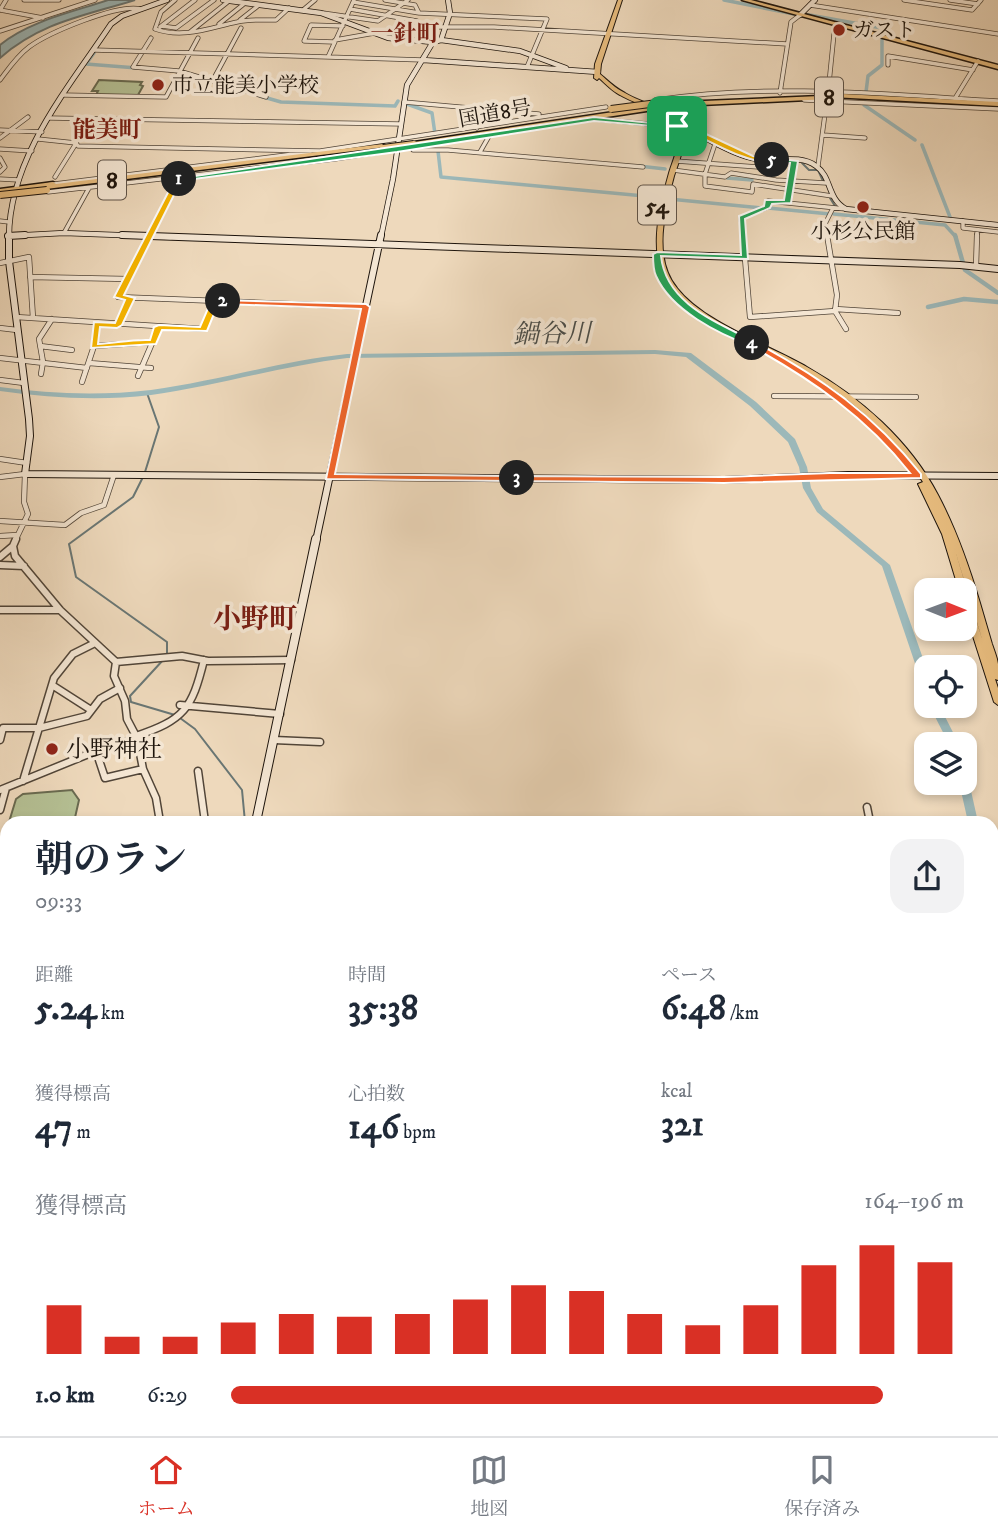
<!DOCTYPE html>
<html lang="ja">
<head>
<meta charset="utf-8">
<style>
  :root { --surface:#fff; --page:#f2f2f3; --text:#1f2937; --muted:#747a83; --line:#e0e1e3; --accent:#d93025 }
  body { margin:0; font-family:"IM FELL DW Pica","Noto Serif JP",serif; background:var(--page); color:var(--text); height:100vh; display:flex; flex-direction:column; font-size:26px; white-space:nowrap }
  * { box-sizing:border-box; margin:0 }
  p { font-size:23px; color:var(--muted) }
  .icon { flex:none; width:38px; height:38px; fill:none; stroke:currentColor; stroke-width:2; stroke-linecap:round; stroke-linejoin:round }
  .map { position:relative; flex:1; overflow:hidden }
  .details { position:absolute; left:0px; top:816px; width:999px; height:621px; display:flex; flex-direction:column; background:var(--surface); border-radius:21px 21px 0 0; box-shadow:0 4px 10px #0003 }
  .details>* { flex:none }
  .needle { width:46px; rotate:91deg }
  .tools { position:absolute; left:914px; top:578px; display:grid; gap:14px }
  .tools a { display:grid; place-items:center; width:63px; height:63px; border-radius:14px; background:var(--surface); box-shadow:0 4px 10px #0003; font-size:35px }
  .pin { position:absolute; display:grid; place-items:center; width:60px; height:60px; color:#fff; margin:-30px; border-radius:14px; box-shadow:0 4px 10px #0006 }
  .km { position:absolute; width:35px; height:35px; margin:-18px; border-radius:50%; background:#222; color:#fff; font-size:19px; line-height:35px; text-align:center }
  .round { display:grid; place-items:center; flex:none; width:74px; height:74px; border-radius:21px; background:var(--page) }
  .headline { display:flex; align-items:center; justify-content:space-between; height:119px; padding:0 35px }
  h1 { font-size:38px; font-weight:700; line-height:52px }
  .figures { display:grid; grid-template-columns:repeat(3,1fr); gap:10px; height:119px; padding:7px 35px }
  .figures div { display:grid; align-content:center }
  .figures b { font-size:35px; font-weight:700 }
  .figures small { font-size:19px; font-weight:400 }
  .figures p { font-size:19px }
  .chart { height:196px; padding:14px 35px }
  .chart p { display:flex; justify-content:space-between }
  .chart svg { width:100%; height:126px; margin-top:7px; stroke:var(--accent); stroke-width:6 }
  ul { padding:0 35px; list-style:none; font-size:23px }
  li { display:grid; grid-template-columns:112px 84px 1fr; align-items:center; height:52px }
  li i { height:18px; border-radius:9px; background:var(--accent) }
  .dock { display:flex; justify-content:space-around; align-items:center; height:98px; border-top:2px solid var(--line); background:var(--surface); font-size:19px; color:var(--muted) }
  .dock a { display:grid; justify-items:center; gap:4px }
  .dock .active { color:var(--accent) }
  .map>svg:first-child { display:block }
</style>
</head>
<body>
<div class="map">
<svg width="998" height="1436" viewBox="0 0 998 1436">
  <rect width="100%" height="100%" fill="#eed9bc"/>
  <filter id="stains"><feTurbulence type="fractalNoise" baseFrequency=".00286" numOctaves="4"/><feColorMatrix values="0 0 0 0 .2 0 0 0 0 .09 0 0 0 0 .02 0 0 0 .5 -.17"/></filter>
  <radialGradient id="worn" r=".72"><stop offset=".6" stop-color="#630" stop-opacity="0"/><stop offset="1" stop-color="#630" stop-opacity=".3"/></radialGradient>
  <!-- green -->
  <path fill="#b5c094" stroke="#696a50" stroke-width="2" d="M99,80L142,82L140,85L143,86L138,95H96L98,91H92Z
    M72,790L79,800L74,822H9L16,799L23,794Z"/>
  <!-- water -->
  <path fill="#9cb8b9" stroke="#697674" stroke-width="2" d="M108,0H135C84,16 41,22 0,58V45C29,21 73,12 108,0Z"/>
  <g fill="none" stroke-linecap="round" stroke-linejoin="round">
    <!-- stream-far1 -->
    <path stroke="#697674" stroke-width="2" d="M802,163L809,170H818L823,181
      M830,198L835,206
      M145,472L159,427L147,393
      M143,477L133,497L69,544L76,577L167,642V654
      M164,659L130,696L131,702L175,715
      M180,718L195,729L242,790L245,822"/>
    <!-- stream -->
    <path stroke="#697674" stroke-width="2.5" d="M0,1281L7,1277"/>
    <!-- canal-far1 -->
    <path stroke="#9cb8b9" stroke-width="3.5" d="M724,0L794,14
      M804,14L882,28V34
      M94,53L86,64L137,68
      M866,92L868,76L882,65V37
      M260,96L281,102L395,106L398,101
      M865,102L864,105L915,140
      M407,104L432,113L435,134
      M922,145L950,217
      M438,151L441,177L655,197
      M639,166L665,169
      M727,178L752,180
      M669,199L762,208
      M768,208L830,214
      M834,214L945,225L956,237"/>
    <!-- canal -->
    <path stroke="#9cb8b9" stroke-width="4.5" d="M955,235L965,270L998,293
      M928,307L964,299L998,302"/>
    <!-- river -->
    <path fill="#9cb8b9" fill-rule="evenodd" d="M655,350L691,353L756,402L795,439L807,467L811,488L823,509L890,565L926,667V684L921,681L882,566L817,512L803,488L799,467L788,442L750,406L686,357L655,354L347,358C281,366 217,386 151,395C100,401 50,398 0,391V387C50,394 100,396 151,390C217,381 281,361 347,354Z
      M929,705H939L959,744H949Z
      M964,779L969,782L978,822H968L959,782H964Z
      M992,904L996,905L998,909V922L994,921L992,918Z"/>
    <defs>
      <path id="street-far3" d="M24,0H59
        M354,0L328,57L423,60
        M385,0L415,5L419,13
        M904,0L972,10L981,0
        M950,0L978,4
        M353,2L419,13L547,19L527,67
        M810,5L998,34
        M350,9L417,21
        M0,10L43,18
        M0,10L6,0
        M303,10L315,0
        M323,13L378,21L408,0
        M240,20L259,5
        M219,24L245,3
        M162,26L176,28L214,0
        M160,27L195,0
        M155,29C183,39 209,28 237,22C249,19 263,20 276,20L289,8
        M155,29L161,12L175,0
        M0,31L95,0
        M190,32L229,1
        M151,38L133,67L179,71L266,97
        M335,40L409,27H494L787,44
        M334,42L304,41L311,25L343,26
        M94,50L328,57
        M888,65V56L973,70
        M0,80C9,68 17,56 29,47C48,33 118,3 141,9
        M213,80L241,28
        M780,93L791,22L800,15
        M828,93L835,24
        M63,95L166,97L198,38
        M655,100C769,83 883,94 998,101
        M804,100L998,109
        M954,100L978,61
        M404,102L539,114
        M49,118L401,124
        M556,124L594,119L671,126
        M477,128L474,124L484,109
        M0,130L42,132
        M823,135L865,138
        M0,138L28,117
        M38,139L76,143L78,146L320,151L606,107
        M716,141L705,174V186L752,192L753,184L832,196
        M76,143L89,119
        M0,149L32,151
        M413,150H448L643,167
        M480,152L488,138L485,135
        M0,158L5,167L0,172
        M676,161L758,167
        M818,166L827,99
        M673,170L725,177L731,173L776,180L826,183
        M55,177L75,145
        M0,179L19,180
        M792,183L794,161
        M46,185L310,152
        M48,192L335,159L522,130
        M0,221L9,222
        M963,221V228L998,232
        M64,233L89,188
        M149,237L179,178
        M743,237L741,218L768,207V201L846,209
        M827,237L825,224L833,208
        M977,237V230"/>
      <path id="street-far2" d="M150,235L118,297L366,307
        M743,235L750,317L835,311
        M827,235L837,295L835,311L846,329
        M0,263L29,257L33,318
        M976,267L977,235
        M30,277L128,279
        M835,309L898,313
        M16,317L204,329L215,301
        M117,325L130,298
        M0,328L17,330
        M40,346L72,350
        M94,346L153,342
        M0,358L87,368
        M89,363L151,368
        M41,374L43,362L39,339L52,319
        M138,376L159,327
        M0,380L24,383
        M82,382L96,340L97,324
        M774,396L916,397
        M0,459L27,463
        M0,477L25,474L24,502L28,514L15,541
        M0,521L65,525L81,513L104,505L114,475
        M0,536L17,535"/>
      <path id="street-far1" d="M13,546L15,556L60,610L116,662L182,656L208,661L291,660
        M0,557L13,546L16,539
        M0,565L24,566
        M0,610H60
        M116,662L114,676L125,701L127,719L137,738L143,769L156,798L160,822
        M52,685L91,710
        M180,705L280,714
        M136,736C184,720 192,709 204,660
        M0,740L3,728H39L87,716L100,699L120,688
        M274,740L320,742
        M96,751L105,778L143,769
        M198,771L205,822
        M23,781L54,678L73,654L95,643
        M0,790L96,751L137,738
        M867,807L870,822
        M0,810L6,788
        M0,870L7,871"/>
      <path id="street" d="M0,937L7,936
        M0,984L7,977
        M0,996L7,999
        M992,1326H998
        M738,1430V1436
        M405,1433L416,1436
        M53,1436L75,1430
        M452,1436L455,1430
        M511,1436L517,1430
        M809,1436L813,1430"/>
      <path id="secondary-far3" d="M223,0L321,13L388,38L433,42
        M800,15L815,0
        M441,40L520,51L566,68
        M423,60L598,72
        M671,126C702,131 726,154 757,159C775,162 800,154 816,166C832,177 827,199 846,209L998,225
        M8,236L64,233L171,237
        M9,237C9,157 69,87 111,24L122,16L167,0
        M381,237L393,179L407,85L433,42L441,40L450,13L448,0"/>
      <path id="secondary-far2" d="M9,235V261L29,419L30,436L25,474L724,480L848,475L998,476
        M122,235L960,265L998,269
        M8,236L25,235
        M316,541L381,235"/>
      <path id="secondary-far1" d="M256,822L316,539"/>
      <path id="secondary" d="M992,1106H998
        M0,1130L7,1127
        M703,1430L710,1436"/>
      <path id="primary" d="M618,0H622L601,64L600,74C608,81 615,88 625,93C642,103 667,108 679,126C689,141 679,160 674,176C665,210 652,258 677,288C703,322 769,345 807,367C860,397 910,441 938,495C956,529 969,566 980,603C984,617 988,630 992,644C994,650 997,657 998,664C998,669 998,675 998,680L995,679L998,688V705L994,702L964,608V590H959L942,534L918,484L923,482C891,431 842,390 790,363C752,342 700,325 672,291C646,259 659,209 669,173C673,159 683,141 674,127C663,110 637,105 620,95C612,91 606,84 599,78L597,80L594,78L595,64ZM954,547L983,642L968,594L965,592L967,590Z
        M0,1161L7,1166V1190L0,1186Z
        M237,1430H265L268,1436H240Z"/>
      <path id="highway" d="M742,0H751L998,65V69Z
        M823,93L998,102V106L832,97L829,99L680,106L414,146L411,144L414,142L680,102L820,96Z
        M383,144L385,145V147L46,189L43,187L0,193V189L53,182L56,184Z"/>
    </defs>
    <!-- street-far3 casing -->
    <use href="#street-far3" stroke="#514538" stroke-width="5"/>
    <!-- street-far2 casing -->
    <use href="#street-far2" stroke="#514538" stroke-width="6"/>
    <!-- street-far1 casing -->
    <use href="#street-far1" stroke="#514538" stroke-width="9"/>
    <!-- street casing -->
    <use href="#street" stroke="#514538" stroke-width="10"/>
    <!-- secondary-far3 casing -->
    <use href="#secondary-far3" stroke="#1d140c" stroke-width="6"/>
    <!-- secondary-far2 casing -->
    <use href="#secondary-far2" stroke="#1d140c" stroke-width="8"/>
    <!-- secondary-far1 casing -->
    <use href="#secondary-far1" stroke="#1d140c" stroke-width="10"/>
    <!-- secondary casing -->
    <use href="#secondary" stroke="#1d140c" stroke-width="13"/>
    <!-- primary casing -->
    <use href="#primary" stroke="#1d140c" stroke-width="2"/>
    <!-- highway casing -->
    <use href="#highway" stroke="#1d140c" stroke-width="3"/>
    <!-- street-far3 -->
    <use href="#street-far3" stroke="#f4e6d3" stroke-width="3.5"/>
    <!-- street-far2 -->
    <use href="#street-far2" stroke="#f4e6d3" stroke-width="4.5"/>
    <!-- street-far1 -->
    <use href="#street-far1" stroke="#f4e6d3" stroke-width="6"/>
    <!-- street -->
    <use href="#street" stroke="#f4e6d3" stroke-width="8"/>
    <!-- secondary-far3 -->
    <use href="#secondary-far3" stroke="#f4e6d3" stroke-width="4.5"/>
    <!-- secondary-far2 -->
    <use href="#secondary-far2" stroke="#f4e6d3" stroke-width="6"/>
    <!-- secondary-far1 -->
    <use href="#secondary-far1" stroke="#f4e6d3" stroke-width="8"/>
    <!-- secondary -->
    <use href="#secondary" stroke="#f4e6d3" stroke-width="10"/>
    <!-- primary -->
    <use href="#primary" fill="#e7bc7e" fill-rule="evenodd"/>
    <!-- highway -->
    <use href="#highway" fill="#e7bc7e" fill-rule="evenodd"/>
    <defs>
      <path id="highway-bridge" d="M611,109L673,101
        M383,148L414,144
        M0,195L47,190"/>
    </defs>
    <!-- highway-bridge casing -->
    <use href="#highway-bridge" stroke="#1d140c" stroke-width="8" stroke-linecap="butt"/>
    <!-- highway-bridge -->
    <use href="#highway-bridge" stroke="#e7bc7e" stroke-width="6"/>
  </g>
  <!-- split-1 -->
  <path fill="#22a559" stroke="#fff" stroke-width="2" d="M594,117L680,126L677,128L594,121L397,152L179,181L175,179Z"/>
  <!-- split-2 -->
  <path fill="#f5b400" stroke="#fff" stroke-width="2" d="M179,176L182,179L124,295L135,298L122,325L117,328L100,327L98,344C116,343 132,339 150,340L154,327L159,325L200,327L212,299L227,301L218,304L207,331L162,330L156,344L91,348L94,322L115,323L125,300L114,297L175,179Z"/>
  <!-- split-3 -->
  <path fill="#f0652b" stroke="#fff" stroke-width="2" d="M220,300L366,304L370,307L335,474L517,476L522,478L517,481L326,479L361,309L223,304Z"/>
  <!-- split-4 -->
  <path fill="#f0652b" stroke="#fff" stroke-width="2" d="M749,342H755C822,378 873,414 921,474V478L724,483L517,481L512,478L517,476L724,477L830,473H910C866,417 811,379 749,345Z"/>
  <!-- split-5 -->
  <path fill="#22a559" stroke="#fff" stroke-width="2" d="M772,158L798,161L791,203L772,204L770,208L745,219L748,259L661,256C666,304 717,322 755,342L752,346C718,334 671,310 656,276C653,270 653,261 653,254L657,252L741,255L739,216L764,206L765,200H784L790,163L770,161Z"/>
  <!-- split-6 -->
  <path fill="#f5b400" stroke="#fff" stroke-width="2" d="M674,125L689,126L753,156L776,160C755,169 706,139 685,129L674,128Z"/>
  <!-- markers -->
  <g fill="#8f2418" stroke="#f4e6d3" stroke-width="2.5">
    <circle cx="839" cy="30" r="7"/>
    <circle cx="158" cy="85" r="7"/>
    <circle cx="863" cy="207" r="7"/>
    <circle cx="52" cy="749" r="7"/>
  </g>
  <g text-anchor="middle" stroke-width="7" stroke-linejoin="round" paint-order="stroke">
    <!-- far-poi labels -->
    <g font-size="21" fill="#1d140c" stroke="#f4e6d3" text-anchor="start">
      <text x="853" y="37">ガスト</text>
      <text x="172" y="92">市立能美小学校</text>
      <text x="863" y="238" text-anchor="middle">小杉公民館</text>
    </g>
    <!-- far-street labels -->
    <g font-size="21" fill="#1d140c" stroke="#f4e6d3">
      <text transform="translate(495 113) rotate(-10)" y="7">国道8号</text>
    </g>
    <!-- far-quarter labels -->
    <g font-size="23" font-weight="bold" fill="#7a1f14" stroke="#f4e6d3">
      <text x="405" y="41">一針町</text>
      <text x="107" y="137">能美町</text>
    </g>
    <!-- shield labels -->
    <g fill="#f4e6d3" stroke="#5e5348" stroke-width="2">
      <rect x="815" y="77.5" width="28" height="39" rx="5"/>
      <rect x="98" y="160.5" width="28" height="39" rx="5"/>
      <rect x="638" y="185.5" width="38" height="39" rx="5"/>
    </g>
    <g font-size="23" font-weight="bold" fill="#1d140c">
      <text x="829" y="105">8</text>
      <text x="112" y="188">8</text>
      <text x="657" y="213">54</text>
    </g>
    <!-- poi labels -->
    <g font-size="24" fill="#1d140c" stroke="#f4e6d3" text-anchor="start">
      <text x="66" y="757">小野神社</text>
    </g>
    <!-- water labels -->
    <g font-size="26" font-style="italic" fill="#494d49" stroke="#f4e6d3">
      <text transform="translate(552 333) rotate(-1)" y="9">鍋谷川</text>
    </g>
    <!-- quarter labels -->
    <g font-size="28" font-weight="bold" fill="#7a1f14" stroke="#f4e6d3">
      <text x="255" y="628">小野町</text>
    </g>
  </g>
  <rect width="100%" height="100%" filter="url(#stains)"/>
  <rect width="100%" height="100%" fill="url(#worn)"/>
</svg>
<div class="tools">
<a><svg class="needle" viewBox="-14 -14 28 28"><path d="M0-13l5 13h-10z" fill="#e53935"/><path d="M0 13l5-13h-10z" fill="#747a83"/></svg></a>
<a><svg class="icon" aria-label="locate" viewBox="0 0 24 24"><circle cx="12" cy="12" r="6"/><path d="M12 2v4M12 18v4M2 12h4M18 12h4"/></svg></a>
<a><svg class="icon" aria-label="layers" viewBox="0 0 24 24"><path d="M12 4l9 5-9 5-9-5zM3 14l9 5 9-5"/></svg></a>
</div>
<div class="pin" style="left:677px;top:126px;background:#1e9e55"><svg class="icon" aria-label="arrive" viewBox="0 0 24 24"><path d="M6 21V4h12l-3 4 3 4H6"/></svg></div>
<b class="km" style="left:179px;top:179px">1</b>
<b class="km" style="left:223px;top:301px">2</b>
<b class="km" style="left:517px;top:478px">3</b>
<b class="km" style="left:752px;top:343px">4</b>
<b class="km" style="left:772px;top:160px">5</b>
<section class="details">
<div class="headline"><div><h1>朝のラン</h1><p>09:33</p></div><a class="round"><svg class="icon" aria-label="share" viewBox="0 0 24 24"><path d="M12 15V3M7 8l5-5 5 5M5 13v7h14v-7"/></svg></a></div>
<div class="figures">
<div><p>距離</p><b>5.24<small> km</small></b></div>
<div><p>時間</p><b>35:38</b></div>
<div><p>ペース</p><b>6:48<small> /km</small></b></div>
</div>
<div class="figures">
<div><p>獲得標高</p><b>47<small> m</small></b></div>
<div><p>心拍数</p><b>146<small> bpm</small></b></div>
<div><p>kcal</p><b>321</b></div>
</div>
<div class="chart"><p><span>獲得標高</span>164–196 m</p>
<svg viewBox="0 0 160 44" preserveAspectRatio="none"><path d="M5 44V27M15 44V38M25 44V38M35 44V33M45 44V30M55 44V31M65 44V30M75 44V25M85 44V20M95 44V22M105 44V30M115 44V34M125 44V27M135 44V13M145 44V6M155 44V12"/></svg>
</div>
<ul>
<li><b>1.0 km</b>6:29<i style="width:89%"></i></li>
</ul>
</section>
</div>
<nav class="dock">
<a class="active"><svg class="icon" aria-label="home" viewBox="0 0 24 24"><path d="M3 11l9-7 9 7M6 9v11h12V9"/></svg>ホーム</a>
<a><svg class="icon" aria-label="map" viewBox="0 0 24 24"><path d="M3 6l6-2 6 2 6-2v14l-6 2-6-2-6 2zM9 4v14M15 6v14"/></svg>地図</a>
<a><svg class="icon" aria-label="saved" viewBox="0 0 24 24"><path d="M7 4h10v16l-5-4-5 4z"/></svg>保存済み</a>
</nav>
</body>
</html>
